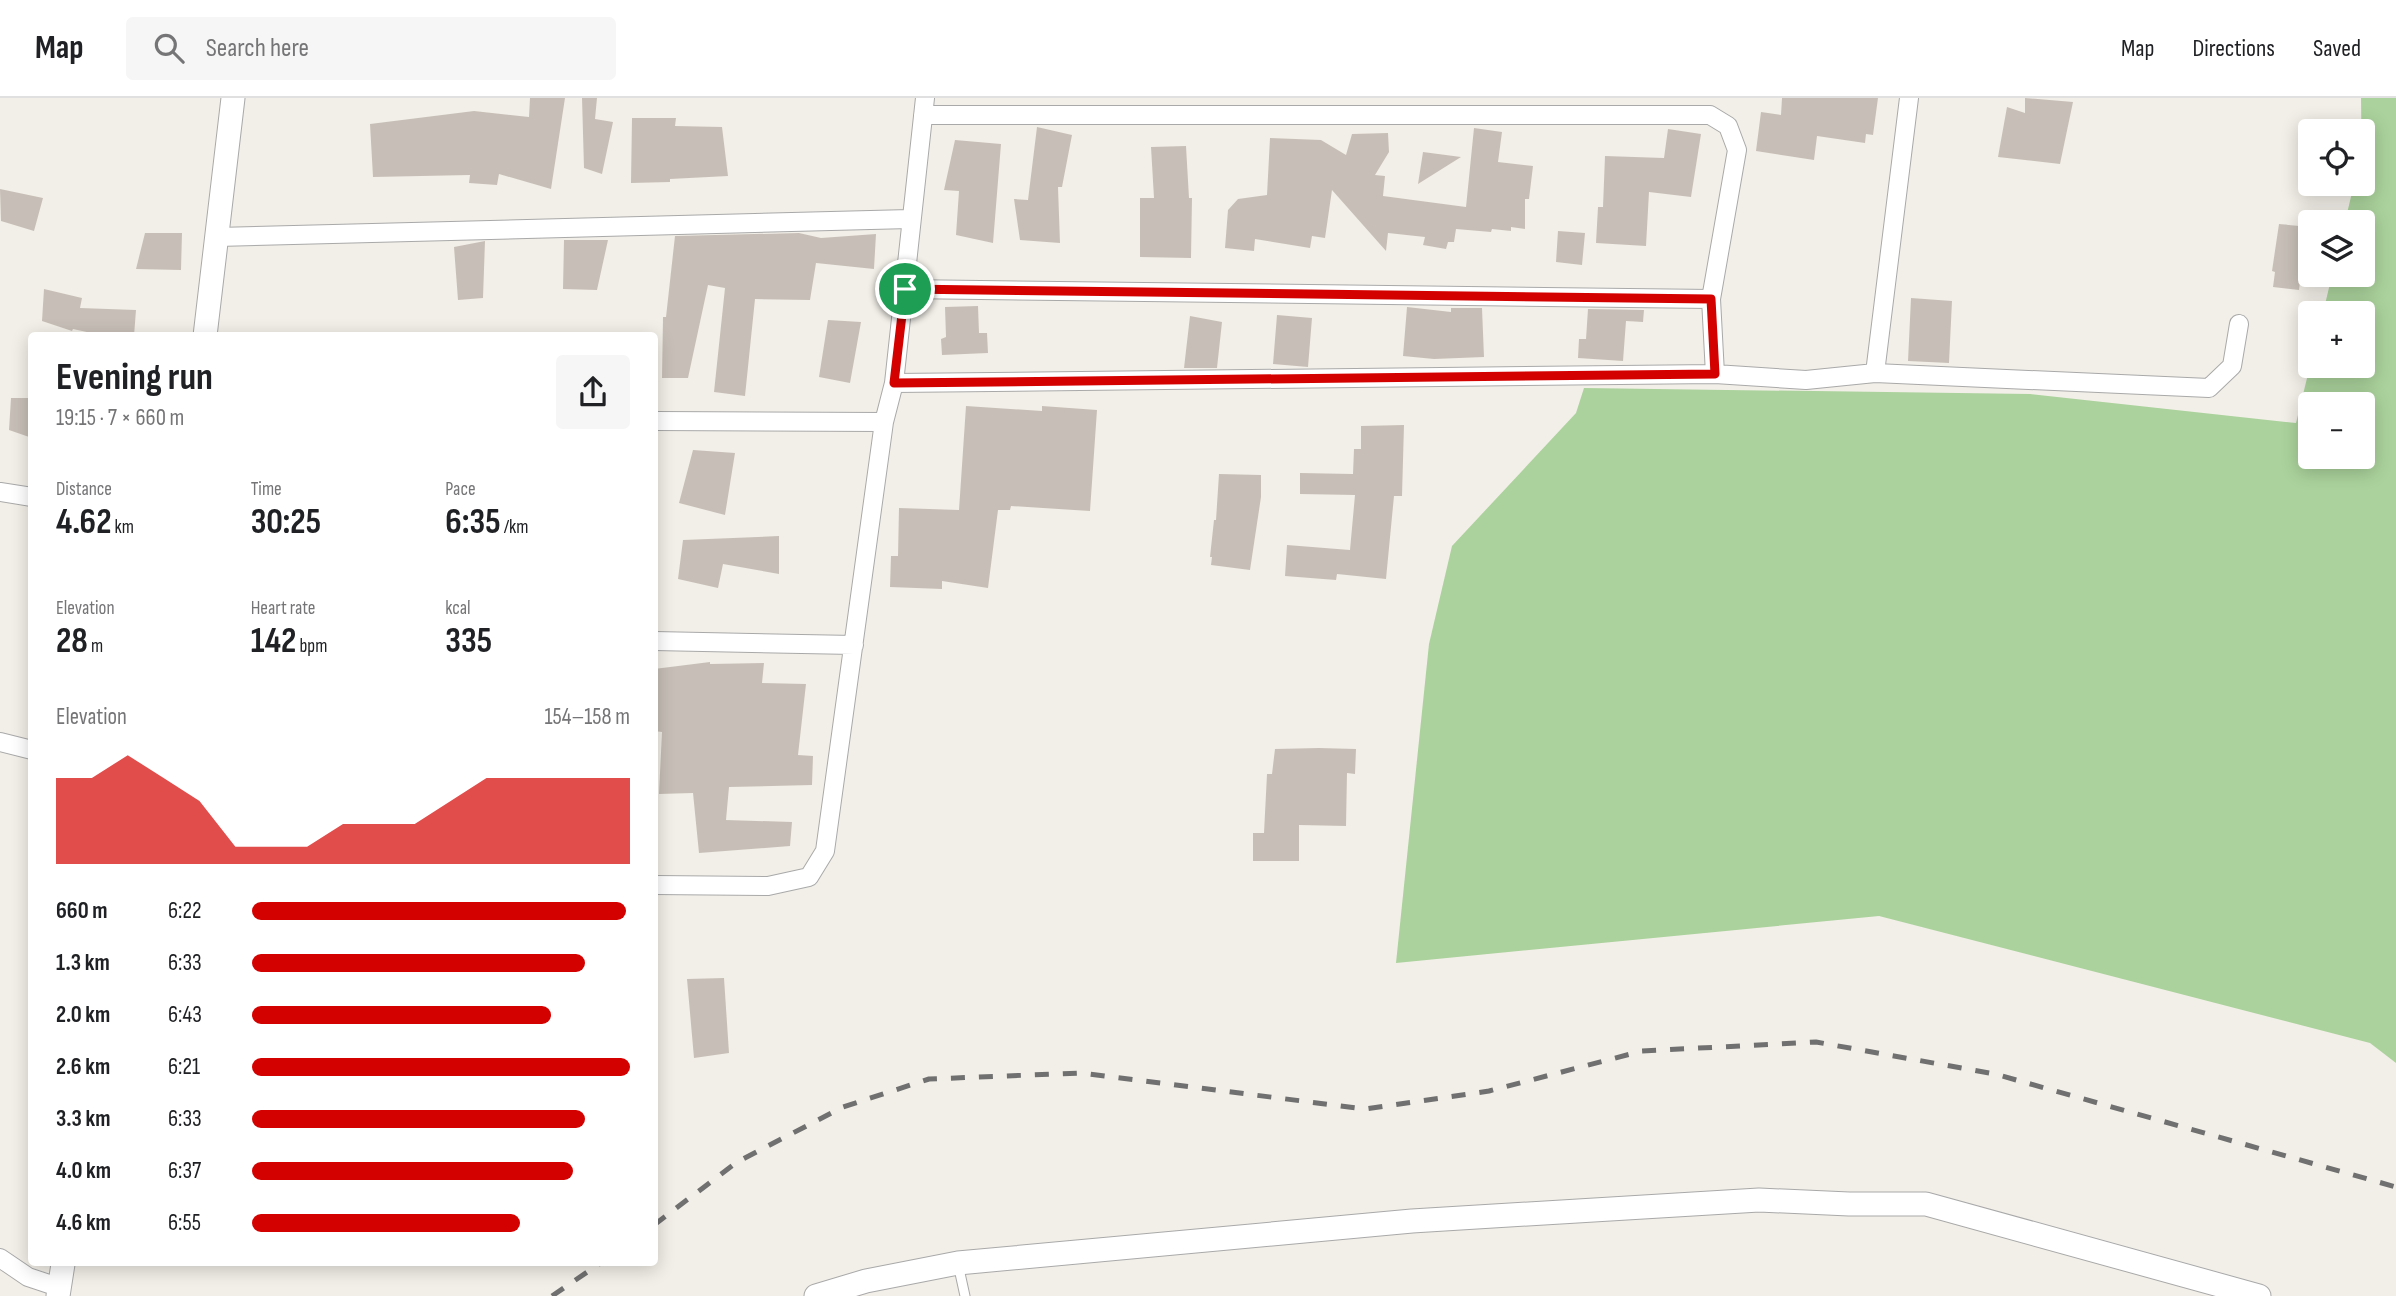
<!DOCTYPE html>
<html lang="en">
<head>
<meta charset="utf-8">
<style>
  :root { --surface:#fff; --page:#f6f6f6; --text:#202124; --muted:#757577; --line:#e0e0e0; --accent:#d30200 }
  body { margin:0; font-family:"Sofia Sans Condensed",sans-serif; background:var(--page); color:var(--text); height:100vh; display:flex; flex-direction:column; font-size:26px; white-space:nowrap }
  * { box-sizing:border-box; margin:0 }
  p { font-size:23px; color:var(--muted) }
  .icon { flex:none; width:38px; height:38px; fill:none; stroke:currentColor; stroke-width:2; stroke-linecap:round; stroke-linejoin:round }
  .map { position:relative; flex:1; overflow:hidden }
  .details { position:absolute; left:28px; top:234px; width:630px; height:934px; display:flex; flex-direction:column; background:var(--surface); border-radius:7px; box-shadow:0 4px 18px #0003 }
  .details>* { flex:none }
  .controls { position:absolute; left:2298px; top:21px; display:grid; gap:14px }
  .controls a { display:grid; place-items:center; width:77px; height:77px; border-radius:7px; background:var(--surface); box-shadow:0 4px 18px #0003; font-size:35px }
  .pin { position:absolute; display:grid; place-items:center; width:60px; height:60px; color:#fff; margin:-30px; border:4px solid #fff; border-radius:50%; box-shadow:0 2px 7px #0007 }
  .round { display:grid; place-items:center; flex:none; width:74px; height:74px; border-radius:7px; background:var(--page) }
  .head { display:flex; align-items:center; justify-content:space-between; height:119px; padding:0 28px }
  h1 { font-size:38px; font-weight:700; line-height:52px }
  .metrics { display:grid; grid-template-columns:repeat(3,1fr); gap:10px; height:119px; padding:7px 28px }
  .metrics div { display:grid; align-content:center }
  .metrics b { font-size:35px; font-weight:700 }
  .metrics small { font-size:19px; font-weight:400 }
  .metrics p { font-size:19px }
  .chart { height:196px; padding:14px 28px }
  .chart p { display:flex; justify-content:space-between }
  .chart svg { width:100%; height:126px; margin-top:7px; fill:var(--accent); opacity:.7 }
  ul { padding:0 28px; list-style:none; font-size:23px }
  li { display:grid; grid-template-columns:112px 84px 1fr; align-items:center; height:52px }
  li i { height:18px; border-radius:9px; background:var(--accent) }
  header { display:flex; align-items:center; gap:42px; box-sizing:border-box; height:98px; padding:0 35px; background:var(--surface); border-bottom:2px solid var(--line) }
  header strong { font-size:33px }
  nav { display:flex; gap:38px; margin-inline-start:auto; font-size:24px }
  .search { width:490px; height:63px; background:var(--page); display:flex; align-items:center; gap:18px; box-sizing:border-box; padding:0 24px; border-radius:7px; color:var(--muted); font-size:26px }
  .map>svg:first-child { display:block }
</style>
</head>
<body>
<header>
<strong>Map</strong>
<div class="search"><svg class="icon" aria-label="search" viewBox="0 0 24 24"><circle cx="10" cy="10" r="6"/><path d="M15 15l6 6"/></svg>Search here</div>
<nav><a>Map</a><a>Directions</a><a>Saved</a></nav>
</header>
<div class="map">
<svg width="2396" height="1198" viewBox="0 0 2396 1198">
  <rect width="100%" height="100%" fill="#f2efe8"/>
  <!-- forest -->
  <path fill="#abd29c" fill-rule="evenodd" d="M2361,0H2396V965L2370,945L1879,818L1396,865L1429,546L1452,448L1576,315L1584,290L2030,296L2296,325L2310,268H2362V215H2323L2332,177H2362V124H2345L2354,86H2362ZM2310,306H2362V359H2310Z"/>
  <!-- building -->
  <path fill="#c7bfb7" d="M530,0H565L551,91L499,76L497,87L469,85L470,77L373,79L370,26L474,13L529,19Z
    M582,0H597L595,21L613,24L602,76L584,70Z
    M1782,0H1878L1873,37L1866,36L1865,45L1817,38L1814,62L1756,53L1761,14L1781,17Z
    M2025,0L2073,4L2060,66L1998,59L2007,9L2025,15Z
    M632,20H676L675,28L722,29L728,78L670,81V84L631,85Z
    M1037,29L1072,37L1062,89H1058L1060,145L1020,142L1014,101L1028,102Z
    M1474,30L1502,34L1498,64L1533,68L1529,101H1525V131L1511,129V133L1492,131L1491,134L1456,131L1454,144H1448L1446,151L1423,147L1425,139L1388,135L1386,153L1332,92L1325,140L1312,138L1310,150L1255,141L1254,153L1225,150L1228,112L1238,101L1267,97L1270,40L1321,42L1346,57L1352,36L1388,35L1389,54L1375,77L1385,78L1383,98L1466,109Z
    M1668,31L1701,36L1691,99L1649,94L1646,148L1596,145L1598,109H1603L1605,58L1664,60Z
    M955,42L1001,46L993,145L956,137L959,93L944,92Z
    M1186,48L1189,100H1192L1191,160L1140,159V100H1154L1151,49Z
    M1423,54L1461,59L1418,86Z
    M0,91L43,100L34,133L1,123Z
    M2279,126L2310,129L2309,176L2301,175L2299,192L2273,189L2275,174L2272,173Z
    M1558,133L1585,135L1582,167L1556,164Z
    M145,135H182L181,172L136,171Z
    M799,135L821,140L876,136L874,171L816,165L810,202L755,201L745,298L714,294L725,190L708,187L688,280H662L663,219H666L675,138Z
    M564,142H608L597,192L563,191Z
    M485,143L483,200L458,202L454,149Z
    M44,191L82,200L80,210L136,212L134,238H105L73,231L72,233L42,223Z
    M1911,200L1952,203L1949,265L1908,263Z
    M978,208L979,235H987L988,255L942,257L941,241L946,239L945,209Z
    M1407,209L1451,214V210H1482L1484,259L1434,261L1403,258Z
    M1588,211L1644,212L1643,224L1626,223L1623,263L1578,260L1579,241H1586Z
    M1277,217L1312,220L1308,269L1273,266Z
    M1190,218L1222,224L1217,270H1184Z
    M828,222L861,224L850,285L819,279Z
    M11,300H32V340L9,332Z
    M966,308L1042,313V308L1097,312L1090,413L1011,408L1010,412H998L988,490L942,483V491L890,489L891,458H898L899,410L959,412Z
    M1404,327L1402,398H1394L1386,481L1337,476L1336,482L1285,478L1287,447L1350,452L1355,397L1300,396V375L1353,376L1354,351H1361V328Z
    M693,352L735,355L725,417L679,405Z
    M1219,376L1261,377V399L1250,472L1211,467L1212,459H1210L1214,422H1216Z
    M779,438V476L723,466L718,490L678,481L683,442Z
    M710,564V566L764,565L762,585L806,586L798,657L813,658L812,687L729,689L726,722L792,724L790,748L699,755L693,695L659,696L662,634L654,633V571Z
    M1319,650L1356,651L1355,676L1347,675L1346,728L1299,727V763H1253V735H1264L1267,676H1272L1275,651Z
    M724,880L729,955L694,960L687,881Z"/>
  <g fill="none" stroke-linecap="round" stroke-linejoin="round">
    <defs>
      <path id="service" d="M958,1166L965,1198"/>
      <path id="minor" d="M923,17H1710L1728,28L1737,52L1711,201L1715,276
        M217,139L910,121
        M905,191L1711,201
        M1875,275L2209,290L2232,268L2239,226
        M894,285L1715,276L1806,282L1875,275L1909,0
        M654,323L884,324
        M0,394L32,399
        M654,543L854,547
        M0,644L32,652
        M654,787L768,788L809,779L825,753L884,324L894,285L925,0
        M0,1160L28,1179L58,1189"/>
      <path id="tertiary" d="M205,238L233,0
        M58,1198L63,1166
        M816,1198L866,1183L958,1165L1412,1123L1759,1102L1849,1106H1926L2259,1198"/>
    </defs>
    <!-- service casing -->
    <use href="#service" stroke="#a9a9a9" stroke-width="11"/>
    <!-- minor casing -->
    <use href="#minor" stroke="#a9a9a9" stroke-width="20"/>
    <!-- tertiary casing -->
    <use href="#tertiary" stroke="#a9a9a9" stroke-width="25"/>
    <!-- service -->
    <use href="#service" stroke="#fff" stroke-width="9"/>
    <!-- minor -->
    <use href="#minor" stroke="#fff" stroke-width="18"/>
    <!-- tertiary -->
    <use href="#tertiary" stroke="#fff" stroke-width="23"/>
    <!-- rail -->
    <path stroke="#707070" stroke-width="5" stroke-dasharray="14 14" stroke-linecap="butt" d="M654,1127L737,1064L843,1009L929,981L1081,975L1365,1011L1489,993L1642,953L1816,944L1995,976L2396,1089
      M552,1198L599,1166"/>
  </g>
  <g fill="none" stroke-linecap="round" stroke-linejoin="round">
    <defs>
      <path id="route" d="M905,191L1711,201L1715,276L894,285Z"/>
    </defs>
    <!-- route casing -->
    <use href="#route" stroke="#fff" stroke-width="14"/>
    <!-- route -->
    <use href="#route" stroke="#d30200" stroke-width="9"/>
  </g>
</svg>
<div class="controls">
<a><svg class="icon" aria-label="locate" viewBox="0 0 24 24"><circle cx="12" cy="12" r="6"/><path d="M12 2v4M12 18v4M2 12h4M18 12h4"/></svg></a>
<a><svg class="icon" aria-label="layers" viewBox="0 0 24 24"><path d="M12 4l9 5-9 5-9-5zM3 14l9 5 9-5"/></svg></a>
<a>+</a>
<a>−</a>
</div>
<div class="pin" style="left:905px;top:191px;background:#1e9e55"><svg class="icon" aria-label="arrive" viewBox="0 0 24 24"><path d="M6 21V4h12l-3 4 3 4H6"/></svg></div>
<section class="details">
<div class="head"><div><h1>Evening run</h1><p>19:15 · 7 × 660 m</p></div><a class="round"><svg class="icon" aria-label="share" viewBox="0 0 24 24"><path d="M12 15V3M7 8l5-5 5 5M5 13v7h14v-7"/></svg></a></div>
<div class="metrics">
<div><p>Distance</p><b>4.62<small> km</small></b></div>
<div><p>Time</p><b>30:25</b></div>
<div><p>Pace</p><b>6:35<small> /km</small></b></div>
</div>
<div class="metrics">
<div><p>Elevation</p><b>28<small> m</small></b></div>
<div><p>Heart rate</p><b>142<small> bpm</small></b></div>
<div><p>kcal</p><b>335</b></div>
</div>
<div class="chart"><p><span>Elevation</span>154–158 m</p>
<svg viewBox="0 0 160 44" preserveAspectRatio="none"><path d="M0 44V14L10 14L20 6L30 14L40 22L50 38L60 38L70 38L80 30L90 30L100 30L110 22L120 14L130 14L140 14L150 14L160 14V44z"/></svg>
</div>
<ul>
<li><b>660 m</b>6:22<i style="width:99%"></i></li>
<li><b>1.3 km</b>6:33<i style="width:88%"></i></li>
<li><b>2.0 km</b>6:43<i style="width:79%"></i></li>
<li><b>2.6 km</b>6:21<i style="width:100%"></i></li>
<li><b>3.3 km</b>6:33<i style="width:88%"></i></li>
<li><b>4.0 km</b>6:37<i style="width:85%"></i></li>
<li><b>4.6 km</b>6:55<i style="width:71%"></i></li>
</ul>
</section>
</div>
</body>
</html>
